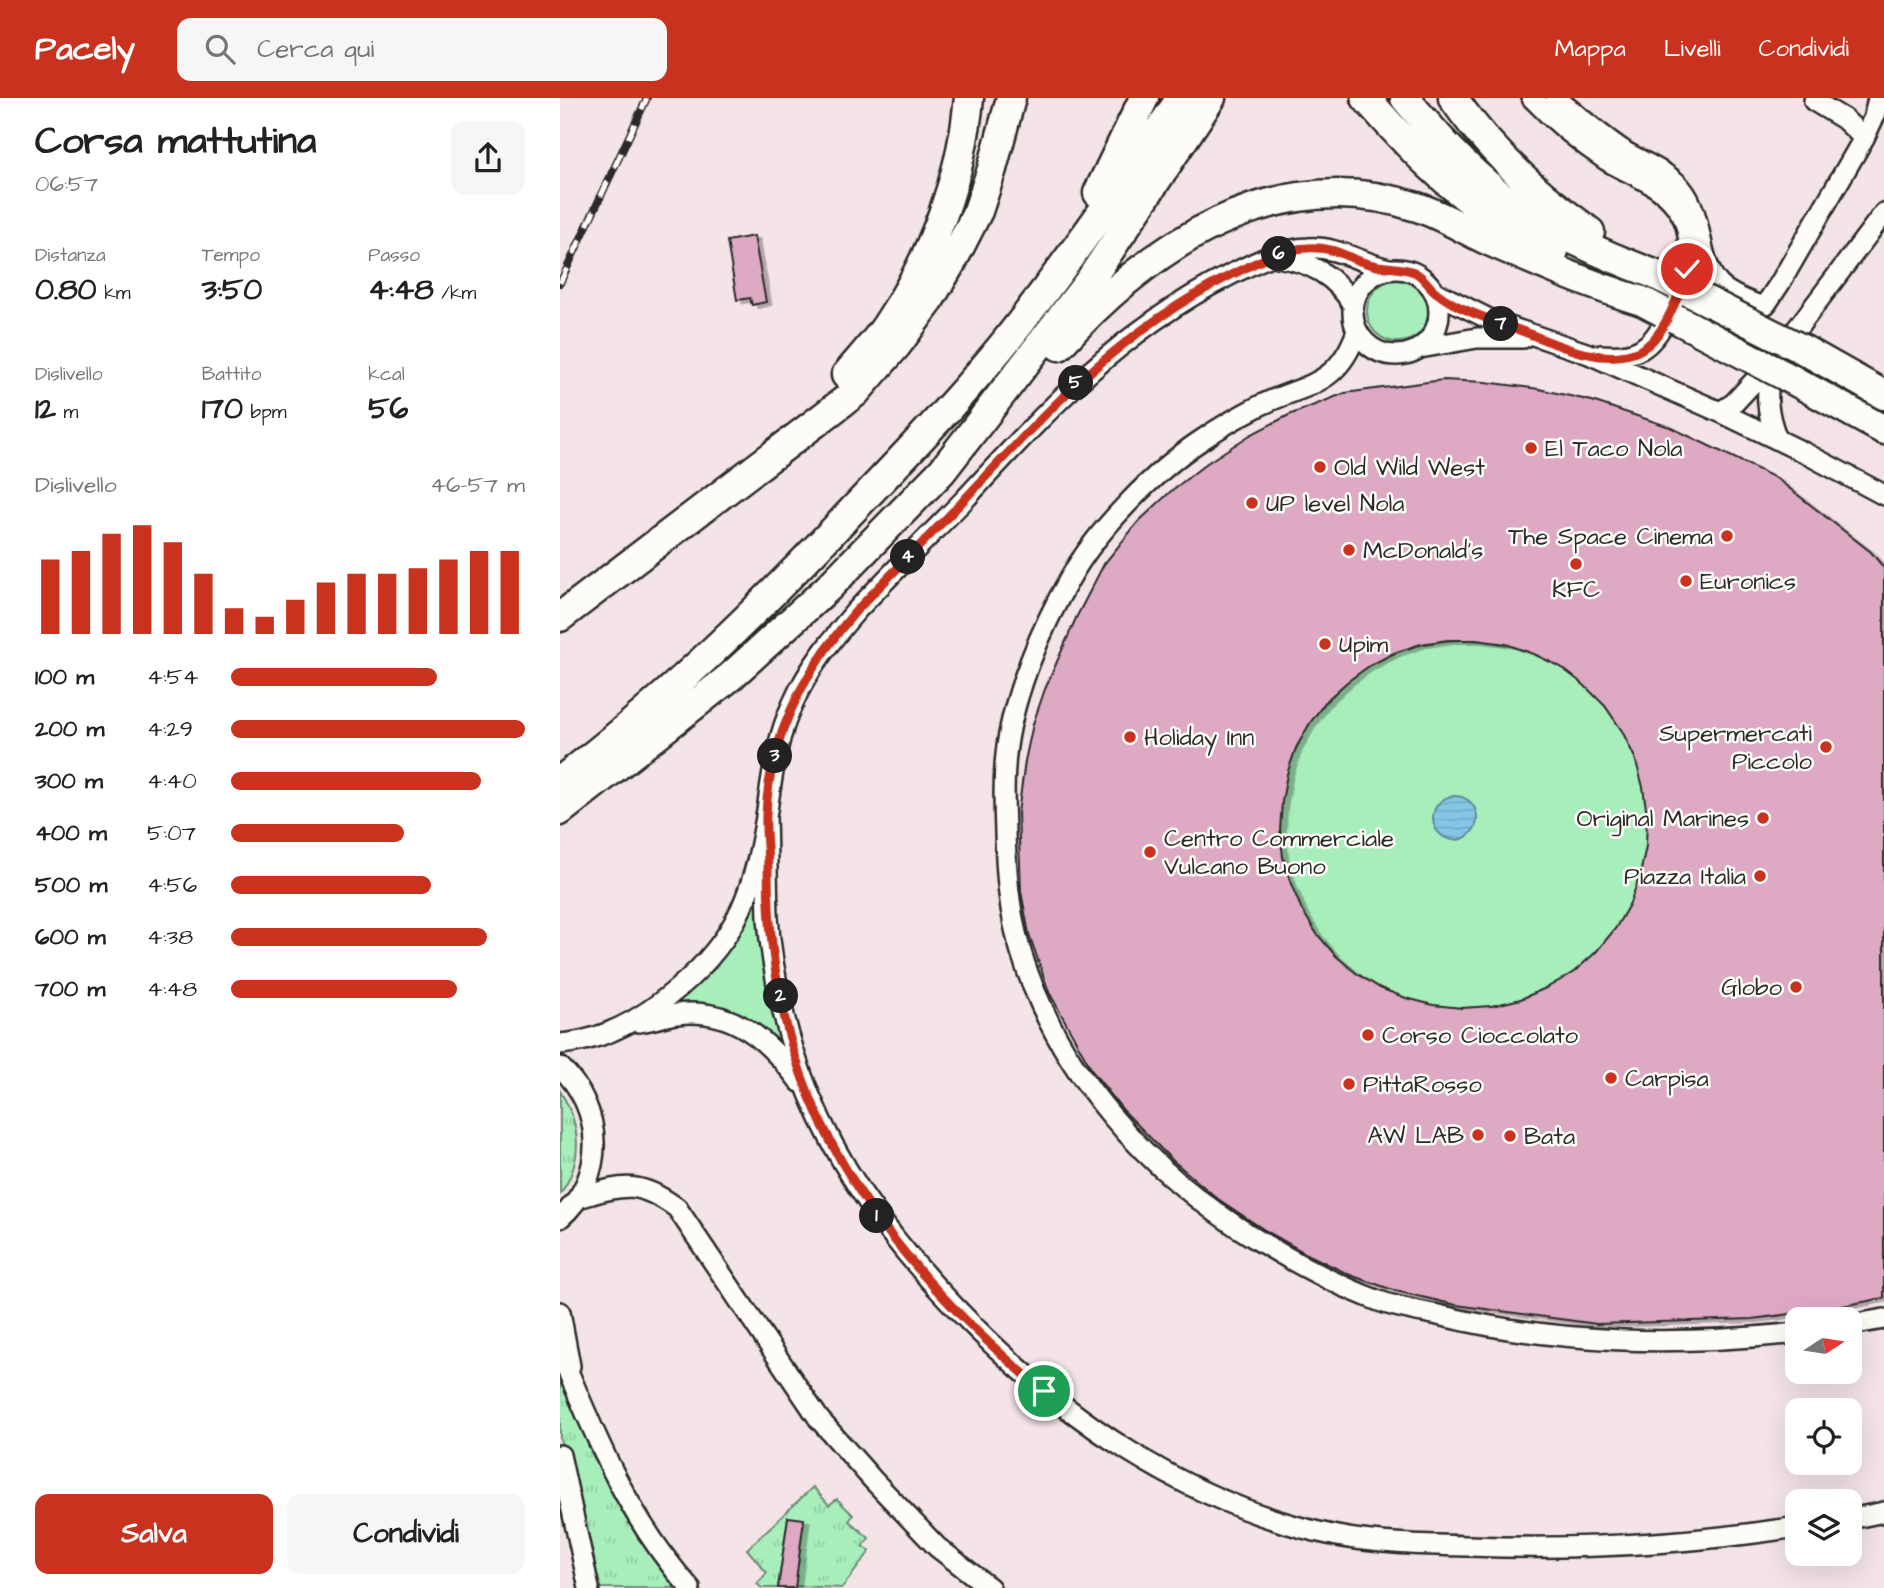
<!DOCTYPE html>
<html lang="it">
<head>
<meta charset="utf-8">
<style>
  :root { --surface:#fff; --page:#f6f6f6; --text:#222; --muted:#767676; --accent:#c8321e }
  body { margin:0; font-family:"Architects Daughter",sans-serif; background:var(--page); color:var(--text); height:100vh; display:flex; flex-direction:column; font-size:26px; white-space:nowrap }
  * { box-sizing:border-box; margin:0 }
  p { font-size:23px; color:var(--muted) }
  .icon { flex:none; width:38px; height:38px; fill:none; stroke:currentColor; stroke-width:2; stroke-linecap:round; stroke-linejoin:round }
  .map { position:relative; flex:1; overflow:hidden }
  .details { display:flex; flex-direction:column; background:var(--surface); width:560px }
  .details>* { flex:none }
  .needle { width:46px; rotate:78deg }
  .fabs { position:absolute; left:1225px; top:1209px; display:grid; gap:14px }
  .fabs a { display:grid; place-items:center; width:77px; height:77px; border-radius:14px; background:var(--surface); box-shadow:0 7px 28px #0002; font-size:35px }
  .pin { position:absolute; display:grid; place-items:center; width:60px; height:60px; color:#fff; margin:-30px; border:4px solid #fff; border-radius:50%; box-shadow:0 2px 7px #0007 }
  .km { position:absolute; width:35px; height:35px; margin:-18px; border-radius:50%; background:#222; color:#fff; font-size:19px; line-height:35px; text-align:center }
  .round { display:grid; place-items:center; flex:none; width:74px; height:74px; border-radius:14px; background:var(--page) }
  .summary { display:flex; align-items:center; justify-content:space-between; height:119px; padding:0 35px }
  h1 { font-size:38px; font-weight:700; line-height:52px }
  .figures { display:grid; grid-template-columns:repeat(3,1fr); gap:10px; height:119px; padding:7px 35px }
  .figures div { display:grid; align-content:center }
  .figures b { font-size:30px; font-weight:700 }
  .figures small { font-size:19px; font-weight:400 }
  .figures p { font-size:19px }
  .chart { height:196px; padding:14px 35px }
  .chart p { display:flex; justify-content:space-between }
  .chart svg { width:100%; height:126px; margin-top:7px; stroke:var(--accent); stroke-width:6 }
  .button { display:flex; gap:14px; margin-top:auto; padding:14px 35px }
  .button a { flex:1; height:80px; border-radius:14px; background:var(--accent); color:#fff; font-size:28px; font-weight:700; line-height:80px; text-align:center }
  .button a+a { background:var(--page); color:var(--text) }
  ul { padding:0 35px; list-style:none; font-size:23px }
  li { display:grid; grid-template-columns:112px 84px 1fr; align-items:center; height:52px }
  li i { height:18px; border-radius:9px; background:var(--accent) }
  header { display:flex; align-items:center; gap:42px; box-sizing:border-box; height:98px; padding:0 35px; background:var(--accent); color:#fff }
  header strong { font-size:33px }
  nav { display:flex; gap:38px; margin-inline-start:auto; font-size:24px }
  .search { width:490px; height:63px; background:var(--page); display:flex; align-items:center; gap:18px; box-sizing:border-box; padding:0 24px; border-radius:14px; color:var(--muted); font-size:26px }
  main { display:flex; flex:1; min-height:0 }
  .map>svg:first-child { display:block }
</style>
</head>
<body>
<header>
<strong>Pacely</strong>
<div class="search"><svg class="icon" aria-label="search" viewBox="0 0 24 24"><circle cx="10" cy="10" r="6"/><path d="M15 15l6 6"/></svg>Cerca qui</div>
<nav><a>Mappa</a><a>Livelli</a><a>Condividi</a></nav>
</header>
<main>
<section class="details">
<div class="summary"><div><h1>Corsa mattutina</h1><p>06:57</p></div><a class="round"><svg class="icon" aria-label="share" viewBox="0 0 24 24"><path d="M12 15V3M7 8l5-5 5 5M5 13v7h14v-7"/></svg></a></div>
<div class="figures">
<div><p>Distanza</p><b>0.80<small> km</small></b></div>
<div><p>Tempo</p><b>3:50</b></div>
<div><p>Passo</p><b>4:48<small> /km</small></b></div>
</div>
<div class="figures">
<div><p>Dislivello</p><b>12<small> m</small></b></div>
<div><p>Battito</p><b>170<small> bpm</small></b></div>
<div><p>kcal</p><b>56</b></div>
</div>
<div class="chart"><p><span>Dislivello</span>46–57 m</p>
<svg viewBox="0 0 160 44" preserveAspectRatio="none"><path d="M5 44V18M15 44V15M25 44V9M35 44V6M45 44V12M55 44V23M65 44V35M75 44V38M85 44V32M95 44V26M105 44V23M115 44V23M125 44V21M135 44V18M145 44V15M155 44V15"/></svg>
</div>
<ul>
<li><b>100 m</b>4:54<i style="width:70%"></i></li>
<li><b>200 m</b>4:29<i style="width:100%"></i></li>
<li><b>300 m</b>4:40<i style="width:85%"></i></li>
<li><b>400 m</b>5:07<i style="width:59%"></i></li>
<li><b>500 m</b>4:56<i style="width:68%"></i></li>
<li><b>600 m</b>4:38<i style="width:87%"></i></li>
<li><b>700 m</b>4:48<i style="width:77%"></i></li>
</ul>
<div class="button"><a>Salva</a><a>Condividi</a></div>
</section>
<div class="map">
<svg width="1324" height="1490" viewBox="0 0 1324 1490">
  <defs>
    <pattern id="grass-tufts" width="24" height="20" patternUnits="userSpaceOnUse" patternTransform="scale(1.75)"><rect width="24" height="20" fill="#a7eebb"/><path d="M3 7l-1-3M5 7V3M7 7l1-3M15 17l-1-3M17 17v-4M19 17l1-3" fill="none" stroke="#90cca1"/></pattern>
    <pattern id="water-rules" width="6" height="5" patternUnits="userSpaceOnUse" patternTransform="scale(1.75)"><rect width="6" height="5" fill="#85c6e6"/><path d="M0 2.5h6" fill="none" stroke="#73aac5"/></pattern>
    <filter id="shadow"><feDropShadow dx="5.5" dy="3" stdDeviation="0" flood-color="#0004"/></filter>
  </defs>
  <rect width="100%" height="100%" fill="#f4e3e7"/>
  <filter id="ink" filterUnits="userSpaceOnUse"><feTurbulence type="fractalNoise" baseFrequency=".0143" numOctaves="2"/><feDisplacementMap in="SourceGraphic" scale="14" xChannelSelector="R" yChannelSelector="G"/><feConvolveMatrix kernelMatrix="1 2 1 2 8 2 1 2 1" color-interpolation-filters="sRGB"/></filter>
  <g filter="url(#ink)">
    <!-- grass -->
    <path fill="url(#grass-tufts)" stroke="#698c73" stroke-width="2" d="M0,993C21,1026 24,1063 0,1096Z
      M0,1277C31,1354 60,1426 116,1490H32L0,1340Z
      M253,1389L269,1407L277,1401L293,1417L289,1423L309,1440L303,1448L310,1453L282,1490L235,1488L243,1421L228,1419L218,1490H202L197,1486L207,1475L187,1451Z"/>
    <!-- park -->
    <path fill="#a7eebb" stroke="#698c73" stroke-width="2" d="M807 213a31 31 0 1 1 62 0a31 31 0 1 1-62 0Z
      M720 726a184 184 0 1 1 368 0a184 184 0 1 1-368 0Z
      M201,781L227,955C194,912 165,905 113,908L155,870L172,847Z"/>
    <!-- water -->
    <path fill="url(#water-rules)" stroke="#61889b" stroke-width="2" d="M873 720a22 22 0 1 1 44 0a22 22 0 1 1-44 0Z"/>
    <!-- building -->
    <path fill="#dea9c3" stroke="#2b2b2b" stroke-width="2" fill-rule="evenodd" filter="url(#shadow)" d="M194,138L206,204L192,207L190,200L177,202L167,143Z
      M883,282L925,284L979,291L1032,303L1110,329L1216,380L1311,454L1324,470V1200L1262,1212L1192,1221L1037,1226L896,1207L836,1193L790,1177L747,1156L703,1131L658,1101L611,1061L563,1012L533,974L489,894L469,836L461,793L458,715L465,663L473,626L485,591L516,520L544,466L578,424L610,394L647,365L690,337L729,317L785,295ZM888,542H916L946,546L974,556L1001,569L1024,587L1045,608L1062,633L1075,660L1083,689L1087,718L1086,748L1080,777L1070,805L1055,831L1036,854L1014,874L988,889L961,901L932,908L902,910L873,907L846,900L820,890L796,875L775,857L757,836L742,812L731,786L723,759L720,732L722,704L727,676L736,650L750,625L766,603L787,584L809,568L834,555L861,546Z
      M228,1419L244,1421L235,1490H218Z"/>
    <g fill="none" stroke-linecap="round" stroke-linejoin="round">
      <defs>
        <path id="minor" d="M972,0C994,23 1019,44 1046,62C1062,72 1081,79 1097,90C1147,125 1128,174 1107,219C1091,251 1076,260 1040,257
          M996,0C1018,18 1040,37 1064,53C1082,64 1109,74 1122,91C1144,118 1137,160 1158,185C1167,196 1187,203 1200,208L1206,206L1220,185L1304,40L1314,19L1318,0
          M1254,3L1284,21L1304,40
          M717,159C750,164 775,177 793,207
          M793 214a43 43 0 1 1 86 0a43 43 0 1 1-86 0Z
          M875,194L935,224L1029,256L1160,314L1245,355L1324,397
          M797,233C777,290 746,285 699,308C679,318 659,330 640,343C595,373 537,432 510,480C482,529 455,592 447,648C443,677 444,706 445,735C446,775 449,815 461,854C498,976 589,1075 696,1141C735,1165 776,1187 819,1203C838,1210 858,1213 878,1217C998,1246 1115,1248 1237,1235
          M860,250L917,240H963
          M1212,264C1206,295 1205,311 1217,341
          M1160,314L1174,305L1212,264L1324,115
          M206,717C207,751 207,786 208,820C212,876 228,946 250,998C283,1078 334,1146 394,1208C498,1317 627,1408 777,1438C818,1446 867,1447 909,1448C1019,1452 1128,1446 1237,1429
          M79,924C92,922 105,918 117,916C173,909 209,943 240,984
          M0,946C39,943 76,924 106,900C174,847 192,802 206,719C212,680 216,641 233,605C248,571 272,541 296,513C333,474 370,437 407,399C488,311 560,233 668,178C692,166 720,151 748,150C777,148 801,165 829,171
          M0,969C44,1010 47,1080 0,1120
          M18,1100C64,1087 76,1081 117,1110L259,1321L313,1382L377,1449L430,1490
          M0,1214L10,1268
          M1290,1227L1324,1221
          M0,1254C35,1338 69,1422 130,1490
          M0,1357L29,1490
          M1290,1421L1324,1414"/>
        <path id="highway" d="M806,0C846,46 890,92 942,125C959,135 977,144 994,153
          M845,0C874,35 904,69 940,97C986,132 1041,156 1094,176
          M893,0C930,54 977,96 1030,134
          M538,95L584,0
          M499,248C590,147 716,63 857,109C882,117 905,132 929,143C979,165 1029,187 1082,203
          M1244,252L1324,297
          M286,277C301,259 318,242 330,222C373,157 402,78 409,0
          M1231,281L1324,332
          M0,519L296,294L337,247L367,206L393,162L418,113L432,71L451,0
          M0,683C99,608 188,522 273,433C337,365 404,298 461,224C517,151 570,76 621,0
          M0,713L170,579L268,490L382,373L530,182L651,0"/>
      </defs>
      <!-- minor casing -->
      <use href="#minor" stroke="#2b2b2b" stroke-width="24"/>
      <!-- highway casing -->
      <use href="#highway" stroke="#2b2b2b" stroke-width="33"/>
      <!-- minor -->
      <use href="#minor" stroke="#fdfcf7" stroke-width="19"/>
      <!-- highway -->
      <use href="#highway" stroke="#fdfcf7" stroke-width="28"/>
      <defs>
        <path id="rail" d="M0,185L87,0"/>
      </defs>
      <!-- rail casing -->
      <use href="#rail" stroke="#2b2b2b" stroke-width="8"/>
      <!-- rail -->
      <use href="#rail" stroke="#fdfcf7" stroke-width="5" stroke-dasharray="16" stroke-linecap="butt"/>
      <defs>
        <path id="highway-bridge" d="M1094,176L1244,252
          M1082,203L1231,281"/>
      </defs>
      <!-- highway-bridge casing -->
      <use href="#highway-bridge" stroke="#2b2b2b" stroke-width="33" stroke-linecap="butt"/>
      <!-- highway-bridge -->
      <use href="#highway-bridge" stroke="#fdfcf7" stroke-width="28"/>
    </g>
  </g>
  <g fill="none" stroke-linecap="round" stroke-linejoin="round" filter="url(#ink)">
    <defs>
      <path id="route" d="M484,1293C387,1213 297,1115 249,997C220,925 208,846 208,770C208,752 205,734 206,717C209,639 246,570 296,513C331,476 368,440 403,403C489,311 558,234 673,176C695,165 721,151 747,150C777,148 788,162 813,167C826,170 841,169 854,174C865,179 868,189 877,195C900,213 932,222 959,232C982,240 1005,252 1029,256C1046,260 1071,260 1085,249C1104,237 1121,193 1127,171"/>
    </defs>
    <!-- route casing -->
    <use href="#route" stroke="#fff" stroke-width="14"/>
    <!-- route -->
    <use href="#route" stroke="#c8321e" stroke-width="9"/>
  </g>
  <!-- markers -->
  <g fill="#c8321e" stroke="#fdfcf7" stroke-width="2.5">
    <circle cx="971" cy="350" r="7"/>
    <circle cx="760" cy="369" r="7"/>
    <circle cx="692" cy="405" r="7"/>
    <circle cx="1167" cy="438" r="7"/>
    <circle cx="789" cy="452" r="7"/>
    <circle cx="1016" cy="466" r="7"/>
    <circle cx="1126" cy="483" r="7"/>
    <circle cx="765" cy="546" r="7"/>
    <circle cx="570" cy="639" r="7"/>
    <circle cx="1266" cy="649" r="7"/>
    <circle cx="1203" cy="720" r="7"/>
    <circle cx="590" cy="754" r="7"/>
    <circle cx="1200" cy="778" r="7"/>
    <circle cx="1236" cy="889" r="7"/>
    <circle cx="808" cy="937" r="7"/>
    <circle cx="1051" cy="980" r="7"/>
    <circle cx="789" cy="986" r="7"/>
    <circle cx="918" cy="1037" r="7"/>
    <circle cx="950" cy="1038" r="7"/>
  </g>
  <g text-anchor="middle" stroke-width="5" stroke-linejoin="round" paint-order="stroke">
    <!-- poi labels -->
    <g font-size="24" fill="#2b2b2b" stroke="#fdfcf7" text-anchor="start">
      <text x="985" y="358">El Taco Nola</text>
      <text x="774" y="377">Old Wild West</text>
      <text x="706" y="413">UP level Nola</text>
      <text x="1153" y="446" text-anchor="end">The Space Cinema</text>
      <text x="803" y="460">McDonald's</text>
      <text x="1140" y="491">Euronics</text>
      <text x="1016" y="499" text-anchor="middle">KFC</text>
      <text x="779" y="554">Upim</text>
      <text x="1252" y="643" text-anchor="end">Supermercati<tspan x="1252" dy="28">Piccolo</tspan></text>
      <text x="584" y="647">Holiday Inn</text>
      <text x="1189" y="728" text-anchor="end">Original Marines</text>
      <text x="604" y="748">Centro Commerciale<tspan x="604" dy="28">Vulcano Buono</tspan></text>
      <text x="1186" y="786" text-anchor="end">Piazza Italia</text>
      <text x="1222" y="897" text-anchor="end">Globo</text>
      <text x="822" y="945">Corso Cioccolato</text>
      <text x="1065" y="988">Carpisa</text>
      <text x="803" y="994">PittaRosso</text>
      <text x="904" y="1045" text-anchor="end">AW LAB</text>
      <text x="964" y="1046">Bata</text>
    </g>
  </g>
</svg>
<div class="fabs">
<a><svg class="needle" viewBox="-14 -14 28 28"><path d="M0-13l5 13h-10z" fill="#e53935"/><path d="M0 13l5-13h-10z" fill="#767676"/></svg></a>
<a><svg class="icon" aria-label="locate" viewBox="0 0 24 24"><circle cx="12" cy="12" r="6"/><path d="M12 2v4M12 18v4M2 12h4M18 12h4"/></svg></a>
<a><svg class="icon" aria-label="layers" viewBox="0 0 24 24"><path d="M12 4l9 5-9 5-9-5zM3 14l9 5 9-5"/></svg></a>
</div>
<div class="pin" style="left:484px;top:1293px;background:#1e9e55"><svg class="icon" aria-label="arrive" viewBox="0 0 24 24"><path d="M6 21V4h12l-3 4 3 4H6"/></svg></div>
<div class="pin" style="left:1127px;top:171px;background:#d93025"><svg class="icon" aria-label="check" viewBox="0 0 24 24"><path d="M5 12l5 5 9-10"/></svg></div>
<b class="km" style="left:317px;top:1118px">1</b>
<b class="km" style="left:221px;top:898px">2</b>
<b class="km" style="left:215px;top:658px">3</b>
<b class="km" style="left:348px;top:459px">4</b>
<b class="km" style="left:516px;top:285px">5</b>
<b class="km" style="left:719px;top:156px">6</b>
<b class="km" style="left:941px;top:226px">7</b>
</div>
</main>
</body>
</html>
